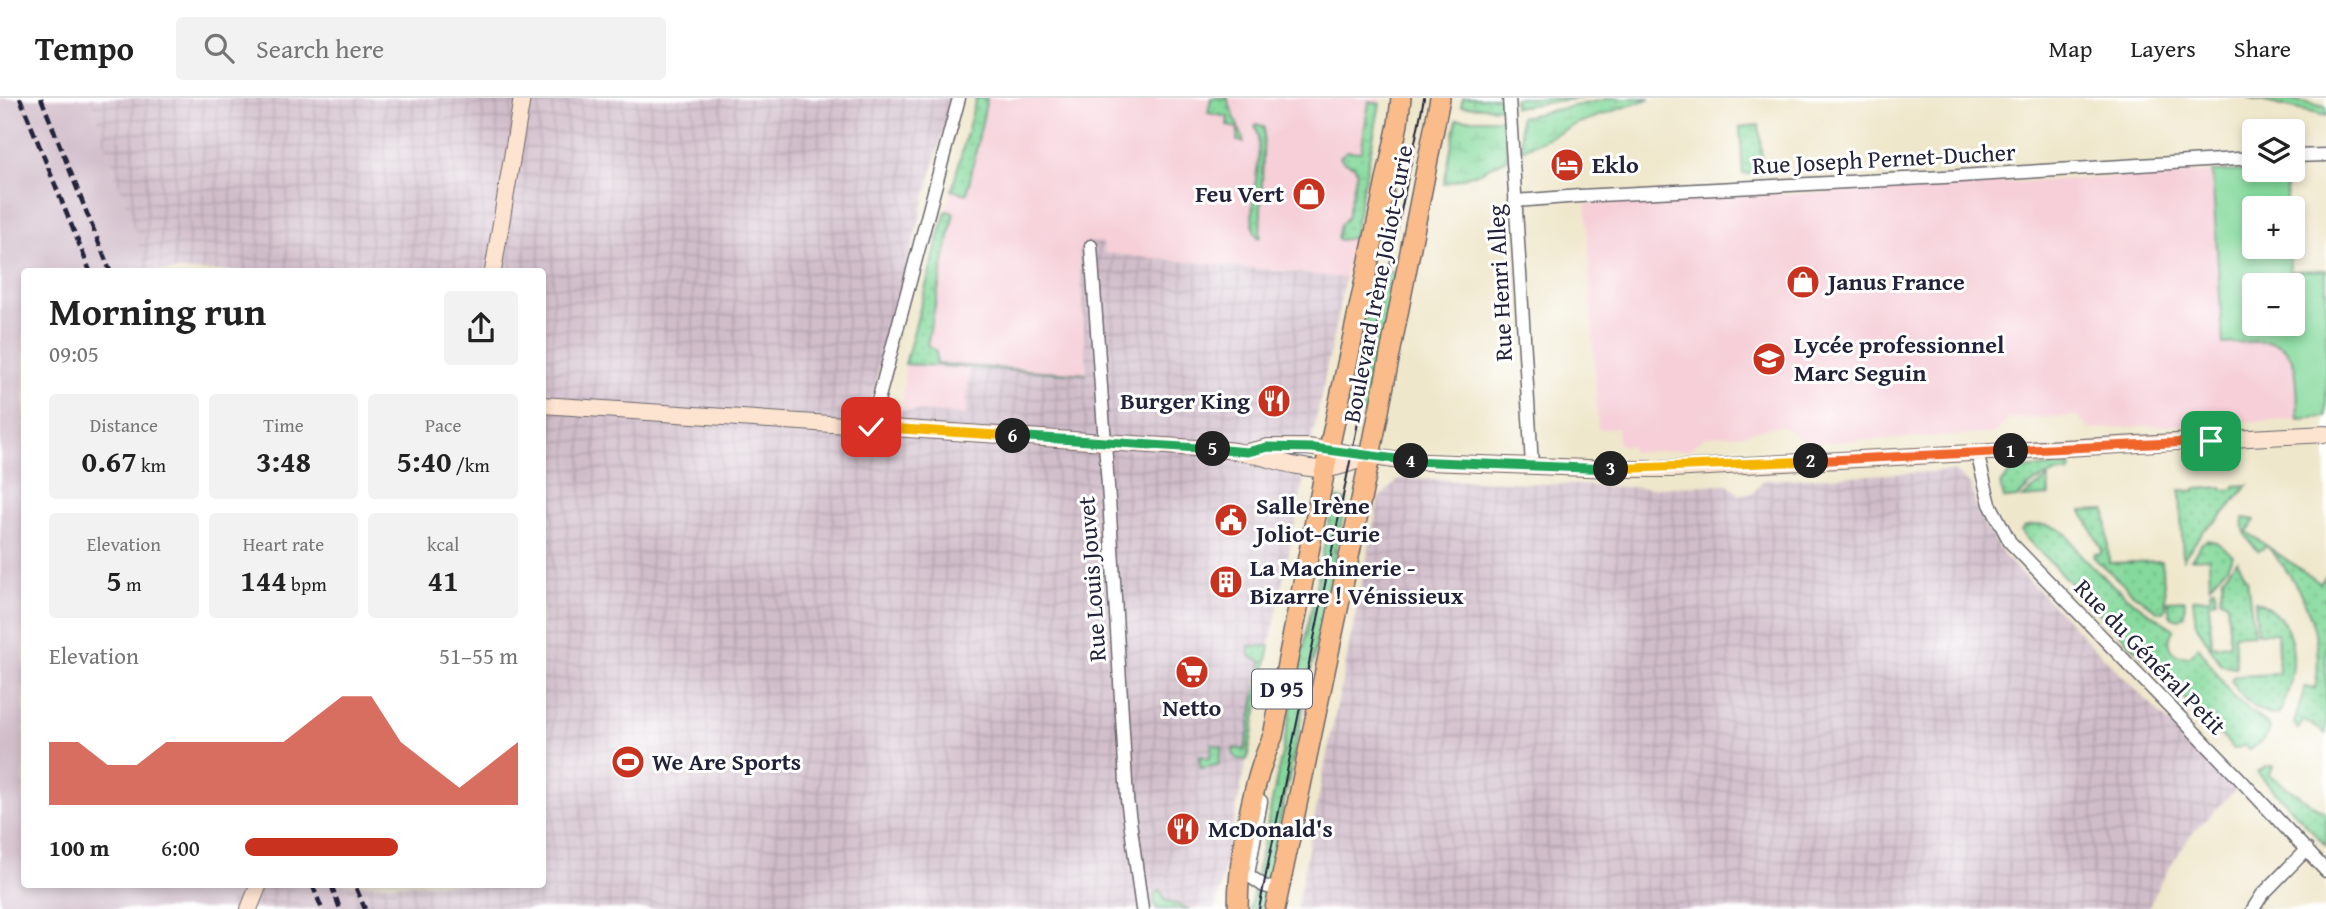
<!DOCTYPE html>
<html lang="en">
<head>
<meta charset="utf-8">
<style>
  :root { --surface:#fff; --page:#f2f2f2; --text:#222; --muted:#767676; --line:#e0e0e0; --accent:#c8321e }
  body { margin:0; font-family:"Gentium Book Plus",serif; background:var(--page); color:var(--text); height:100vh; display:flex; flex-direction:column; font-size:26px; white-space:nowrap }
  * { box-sizing:border-box; margin:0 }
  p { font-size:23px; color:var(--muted) }
  .icon { flex:none; width:38px; height:38px; fill:none; stroke:currentColor; stroke-width:2; stroke-linecap:round; stroke-linejoin:round }
  .map { position:relative; flex:1; overflow:hidden }
  .details { position:absolute; left:21px; top:170px; width:525px; height:620px; display:flex; flex-direction:column; background:var(--surface); border-radius:7px; box-shadow:0 4px 10px #0003 }
  .details>* { flex:none }
  .controls { position:absolute; left:2242px; top:21px; display:grid; gap:14px }
  .controls a { display:grid; place-items:center; width:63px; height:63px; border-radius:7px; background:var(--surface); box-shadow:0 4px 10px #0003; font-size:35px }
  .pin { position:absolute; display:grid; place-items:center; width:60px; height:60px; color:#fff; margin:-30px; border-radius:14px; box-shadow:0 4px 10px #0006 }
  .km { position:absolute; width:35px; height:35px; margin:-18px; border-radius:50%; background:#222; color:#fff; font-size:19px; line-height:35px; text-align:center }
  .round { display:grid; place-items:center; flex:none; width:74px; height:74px; border-radius:7px; background:var(--page) }
  .summary { display:flex; align-items:center; justify-content:space-between; height:119px; padding:0 28px }
  h1 { font-size:38px; font-weight:700; line-height:52px }
  .metrics { display:grid; grid-template-columns:repeat(3,1fr); gap:10px; height:119px; padding:7px 28px }
  .metrics div { display:grid; align-content:center; border-radius:7px; background:var(--page); text-align:center }
  .metrics b { font-size:30px; font-weight:700 }
  .metrics small { font-size:19px; font-weight:400 }
  .metrics p { font-size:19px }
  .chart { height:196px; padding:14px 28px }
  .chart p { display:flex; justify-content:space-between }
  .chart svg { width:100%; height:126px; margin-top:7px; fill:var(--accent); opacity:.7 }
  ul { padding:0 28px; list-style:none; font-size:23px }
  li { display:grid; grid-template-columns:112px 84px 1fr; align-items:center; height:52px }
  li i { height:18px; border-radius:9px; background:var(--accent) }
  header { display:flex; align-items:center; gap:42px; box-sizing:border-box; height:98px; padding:0 35px; background:var(--surface); border-bottom:2px solid var(--line) }
  header strong { font-size:33px }
  nav { display:flex; gap:38px; margin-inline-start:auto; font-size:24px }
  .search { width:490px; height:63px; background:var(--page); display:flex; align-items:center; gap:18px; box-sizing:border-box; padding:0 24px; border-radius:7px; color:var(--muted); font-size:26px }
  .map>svg:first-child { display:block }
</style>
</head>
<body>
<header>
<strong>Tempo</strong>
<div class="search"><svg class="icon" aria-label="search" viewBox="0 0 24 24"><circle cx="10" cy="10" r="6"/><path d="M15 15l6 6"/></svg>Search here</div>
<nav><a>Map</a><a>Layers</a><a>Share</a></nav>
</header>
<div class="map">
<svg width="2326" height="811" viewBox="0 0 2326 811">
  <defs>
    <pattern id="industrial-grid" width="8" height="8" patternUnits="userSpaceOnUse" patternTransform="scale(1.75)"><rect width="8" height="8" fill="#d1bdca"/><path d="M0 4h8M4 0v8" fill="none" stroke="#b3a2ae"/></pattern>
    <pattern id="green-dots" width="8" height="8" patternUnits="userSpaceOnUse" patternTransform="scale(1.75)"><rect width="8" height="8" fill="#84d99b"/><path d="M2 2h.1M6 6h.1" fill="none" stroke="#72ba86" stroke-width="1.8" stroke-linecap="round"/></pattern>
    <pattern id="wetland-marsh" width="20" height="14" patternUnits="userSpaceOnUse" patternTransform="scale(1.75)"><rect width="20" height="14" fill="#84d99b"/><path d="M1 5h8M5 5V1M11 12h8M15 12V8" fill="none" stroke="#72ba86"/></pattern>
  </defs>
  <rect width="100%" height="100%" fill="#fff"/>
  <filter id="ink" filterUnits="userSpaceOnUse"><feTurbulence type="fractalNoise" baseFrequency=".0143" numOctaves="2"/><feDisplacementMap in="SourceGraphic" scale="14" xChannelSelector="R" yChannelSelector="G"/><feConvolveMatrix kernelMatrix="1 2 1 2 8 2 1 2 1" color-interpolation-filters="sRGB"/></filter>
  <filter id="wash" filterUnits="userSpaceOnUse"><feTurbulence type="fractalNoise" baseFrequency=".00686" numOctaves="4" result="noise"/><feDisplacementMap in="SourceGraphic" scale="28" xChannelSelector="R" yChannelSelector="G"/><feGaussianBlur stdDeviation="1.57" result="paint"/><feColorMatrix in="noise" values="0 0 0 0 0 0 0 0 0 0 0 0 0 0 0 0 0 1.4 0 .05"/><feComposite in="paint" operator="in"/></filter>
  <g filter="url(#wash)">
    <rect width="100%" height="100%" fill="#efe7cb"/>
    <!-- built -->
    <path fill="#f6cfd8" d="M976,0H1381L1345,180L1103,155L1102,145L1079,153L1087,276L969,270L966,317L902,313L905,266Z
      M2212,74L2223,245L2267,244L2278,247L2286,253L2295,264L2298,321L2090,331L2077,318L2008,321L1995,336L1809,345L1781,328L1764,330L1746,336L1706,338L1688,352L1631,354V348L1619,347L1617,330L1598,331L1586,106Z"/>
    <!-- industrial -->
    <path fill="url(#industrial-grid)" d="M90,0H952L869,309L966,317L969,270L1087,276L1079,153L1087,143L1103,145L1104,155L1345,180L1216,811H356L346,786H542V173H147Z
      M1954,373L1972,388L1976,410L1983,425L2004,458L2235,692L2190,738L2160,785L2148,811H1296L1379,400L1401,380L1648,390L1727,386L1739,396L1753,395L1763,382Z
      M239,786H293L302,811H227Z"/>
    <!-- railway -->
    <path fill="#d1bdca" d="M0,0H90L147,173H24V786H239L227,811H0Z
      M293,786H346L356,811H302Z"/>
    <!-- green -->
    <path fill="url(#green-dots)" stroke="#537e6b" stroke-width="2" d="M976,0H987L967,96L952,92Z
      M1211,0H1227L1244,44L1237,43L1238,30L1227,28L1228,19L1208,15Z
      M1463,0H1505V10L1461,8Z
      M1514,0H1582L1514,9Z
      M1369,3L1380,6L1353,140L1339,142L1337,140L1340,127L1347,120L1357,73L1354,68L1344,64L1340,59L1347,53L1361,54Z
      M1257,26L1264,29L1260,139L1258,140C1241,120 1268,59 1255,28Z
      M1759,27L1763,76H1743L1740,29Z
      M946,113L954,115L927,247L936,253L937,266L1087,276L905,266Z
      M1375,172L1396,175L1370,317L1346,312Z
      M2071,368L2070,374C2044,376 2035,382 2017,400L2004,401L2000,386L2013,371Z
      M2048,380L2049,398L2022,400Z
      M2248,387L2218,422L2204,432L2183,461L2180,392L2195,393V391L2222,389L2223,392L2234,391V388Z
      M1334,400L1346,402L1262,811H1250Z
      M2106,412L2109,465L2162,463L2166,510L2163,514H2159L2134,496L2093,459L2094,456L2101,455V450L2082,413Z
      M2244,420L2255,422L2247,434L2320,485L2326,478V499L2324,501L2326,503V636L2305,622L2298,631L2294,625L2305,589L2315,591C2326,536 2303,488 2267,448L2258,453C2249,443 2241,435 2244,420Z
      M2033,427C2043,427 2057,427 2065,435C2071,441 2075,450 2081,457C2108,486 2140,510 2174,531C2164,545 2172,561 2190,558L2198,548L2233,599L2267,626L2270,631C2264,640 2259,648 2248,651L2245,647L2234,651L2026,440L2021,433L2024,429Z
      M2207,442L2216,444L2233,457L2227,469L2210,488L2209,460L2191,461L2202,445Z
      M2237,462L2247,481L2254,536L2234,537L2236,569L2222,567L2209,548L2230,546L2227,504L2220,501L2223,480Z
      M2215,490L2216,502L2209,505L2212,547H2209L2196,526L2193,501L2211,500L2210,493Z
      M2185,502L2184,518L2179,521L2170,518L2168,503Z
      M2255,503C2265,505 2271,514 2280,519C2301,549 2294,584 2279,616C2260,621 2239,597 2231,582L2234,578L2279,576L2277,535H2257Z
      M1249,548H1270L1247,662L1237,661L1233,655L1234,650L1245,652L1262,564L1250,558Z
      M1212,646L1222,649L1218,667L1201,670L1199,658L1210,660Z
      M2267,668H2274L2269,677L2326,716V748L2257,674Z
      M1160,792L1166,803L1189,811H1156L1154,796Z"/>
    <!-- wetland -->
    <path fill="url(#wetland-marsh)" stroke="#537e6b" stroke-width="2" d="M1612,0H1651L1576,26L1522,52L1520,19Z
      M2248,0H2285L2326,9V18Z
      M1457,21H1505L1507,61L1478,75L1444,86Z"/>
    <!-- pitch -->
    <path fill="#84d99b" stroke="#537e6b" stroke-width="2" fill-rule="evenodd" d="M2285,72L2287,110H2254V149H2289L2290,173L2326,172V319L2298,321C2296,294 2304,246 2266,244C2252,243 2237,245 2223,246L2212,74ZM2254,187H2292V226H2254Z"/>
  </g>
  <g filter="url(#ink)">
    <g fill="none" stroke-linecap="round" stroke-linejoin="round">
      <defs>
        <path id="street" d="M1509,0L1532,367
          M2292,58L2326,57
          M1515,103L1580,98L1944,79L2254,60
          M1091,148L1110,416L1127,701L1142,811
          M871,329L959,0
          M1977,355L1990,406L2010,444L2238,679L2326,773
          M1261,703L1248,777L1264,788L1279,792
          M2253,811L2262,797L2307,751"/>
        <path id="secondary" d="M493,173L522,0
          M542,307L1226,352C1259,355 1291,371 1325,371C1339,371 1355,363 1368,359
          M1247,354L1268,349H1308L1400,363L1613,371H1671L2326,336
          M249,811L259,786"/>
        <path id="primary" d="M1238,811C1238,760 1252,684 1273,638L1329,351L1398,26L1401,0
          M1275,811L1370,359L1440,0"/>
      </defs>
      <!-- street casing -->
      <use href="#street" stroke="#6a676d" stroke-width="15"/>
      <!-- secondary casing -->
      <use href="#secondary" stroke="#6a676d" stroke-width="18"/>
      <!-- primary casing -->
      <use href="#primary" stroke="#6a676d" stroke-width="22"/>
      <!-- street -->
      <use href="#street" stroke="#fff" stroke-width="12"/>
      <!-- secondary -->
      <use href="#secondary" stroke="#fde4d0" stroke-width="16"/>
      <!-- primary -->
      <use href="#primary" stroke="#f9bc8a" stroke-width="19"/>
      <!-- tram -->
      <path stroke="#22223b" stroke-width="2" d="M1259,811L1424,0"/>
      <!-- rail -->
      <path stroke="#22223b" stroke-width="4.5" stroke-dasharray="10 5" stroke-linecap="butt" d="M20,0L90,173
        M41,0L110,173
        M312,786L322,811
        M331,786L340,811
        M356,790L365,811"/>
    </g>
  </g>
  <g fill="none" stroke-linecap="round" stroke-linejoin="round" filter="url(#ink)">
    <defs>
      <path id="split-1" d="M2011,353L2211,343"/>
      <path id="split-2" d="M1811,363L2011,353"/>
      <path id="split-3" d="M1611,371L1811,363"/>
      <path id="split-4" d="M1411,363L1611,371"/>
      <path id="split-5" d="M1213,351L1247,354L1268,349L1313,350L1411,363"/>
      <path id="split-6" d="M1013,338L1213,351"/>
      <path id="split-7" d="M871,329L1013,338"/>
    </defs>
    <!-- split-1 casing -->
    <use href="#split-1" stroke="#fff" stroke-width="14"/>
    <!-- split-2 casing -->
    <use href="#split-2" stroke="#fff" stroke-width="14"/>
    <!-- split-3 casing -->
    <use href="#split-3" stroke="#fff" stroke-width="14"/>
    <!-- split-4 casing -->
    <use href="#split-4" stroke="#fff" stroke-width="14"/>
    <!-- split-5 casing -->
    <use href="#split-5" stroke="#fff" stroke-width="14"/>
    <!-- split-6 casing -->
    <use href="#split-6" stroke="#fff" stroke-width="14"/>
    <!-- split-7 casing -->
    <use href="#split-7" stroke="#fff" stroke-width="14"/>
    <!-- split-1 -->
    <use href="#split-1" stroke="#f0652b" stroke-width="9"/>
    <!-- split-2 -->
    <use href="#split-2" stroke="#f0652b" stroke-width="9"/>
    <!-- split-3 -->
    <use href="#split-3" stroke="#f5b400" stroke-width="9"/>
    <!-- split-4 -->
    <use href="#split-4" stroke="#22a559" stroke-width="9"/>
    <!-- split-5 -->
    <use href="#split-5" stroke="#22a559" stroke-width="9"/>
    <!-- split-6 -->
    <use href="#split-6" stroke="#22a559" stroke-width="9"/>
    <!-- split-7 -->
    <use href="#split-7" stroke="#f5b400" stroke-width="9"/>
  </g>
  <!-- icons -->
  <defs>
    <symbol id="hotel-disc" viewBox="-11 -11 22 22"><circle r="9.5" fill="#c8321e" stroke="#fff"/><path d="M-6-4.5h1.5V1H6V5H4.5V3h-9V5H-6ZM-4 0a1.8 1.8 0 1 1 3.6 0ZM.5 0V-2.5h3Q6-2.5 6 0Z" fill="#fff"/></symbol>
    <symbol id="shop-disc" viewBox="-11 -11 22 22"><circle r="9.5" fill="#c8321e" stroke="#fff"/><path d="M-5-2.5h2.3a2.7 3.5 0 0 1 5.4 0H5L5.5 6h-11ZM-1.5-2.5h3a1.5 2.3 0 0 0-3 0Z" fill="#fff"/></symbol>
    <symbol id="school-disc" viewBox="-11 -11 22 22"><circle r="9.5" fill="#c8321e" stroke="#fff"/><path d="M0-5L7-2L0 1L-7-2ZM-4 1L0 2.5L4 1V4Q0 6-4 4Z" fill="#fff"/></symbol>
    <symbol id="restaurant-disc" viewBox="-11 -11 22 22"><circle r="9.5" fill="#c8321e" stroke="#fff"/><path d="M-5-6h1v4h1v-4h1v4h1v-4h1v5L-1.5 .5V6h-2V.5L-5-1ZM5-6V6H3V1.5H1.5Q1.5-4 5-6Z" fill="#fff"/></symbol>
    <symbol id="civic-disc" viewBox="-11 -11 22 22"><circle r="9.5" fill="#c8321e" stroke="#fff"/><path d="M-.6-6.5H3V-4.5H.6V-3L4-1V1h2V6H-6V1h2V-1L-.6-3ZM-1.2 2.5V6h2.4V2.5Z" fill="#fff"/></symbol>
    <symbol id="building-disc" viewBox="-11 -11 22 22"><circle r="9.5" fill="#c8321e" stroke="#fff"/><path d="M-4-6H4V6H1V3H-1V6H-4ZM-2.5-4.3h1.7v1.8h-1.7ZM.8-4.3h1.7v1.8H.8ZM-2.5-1h1.7V.8h-1.7ZM.8-1h1.7V.8H.8Z" fill="#fff"/></symbol>
    <symbol id="supermarket-disc" viewBox="-11 -11 22 22"><circle r="9.5" fill="#c8321e" stroke="#fff"/><path d="M-6-5.5h2.5l.6 2H6L4.5 2H-2.5L-4.4-4H-6ZM-1.5 3.2a1.3 1.3 0 1 0 .1 0ZM3 3.2a1.3 1.3 0 1 0 .1 0Z" fill="#fff"/></symbol>
    <symbol id="stadium-disc" viewBox="-11 -11 22 22"><circle r="9.5" fill="#c8321e" stroke="#fff"/><path d="M0-5a6.5 5 0 1 0 0 10a6.5 5 0 1 0 0-10ZM-3.5-1.8h7v3.6h-7Z" fill="#fff"/></symbol>
  </defs>
  <g fill-rule="evenodd">
    <use href="#hotel-disc" x="1548" y="48" width="38" height="38"/>
    <use href="#shop-disc" x="1290" y="77" width="38" height="38"/>
    <use href="#shop-disc" x="1784" y="165" width="38" height="38"/>
    <use href="#school-disc" x="1750" y="242" width="38" height="38"/>
    <use href="#restaurant-disc" x="1255" y="284" width="38" height="38"/>
    <use href="#civic-disc" x="1212" y="403" width="38" height="38"/>
    <use href="#building-disc" x="1207" y="465" width="38" height="38"/>
    <use href="#supermarket-disc" x="1173" y="555" width="38" height="38"/>
    <use href="#stadium-disc" x="609" y="645" width="38" height="38"/>
    <use href="#restaurant-disc" x="1164" y="712" width="38" height="38"/>
  </g>
  <g text-anchor="middle" stroke-width="6" stroke-linejoin="round" paint-order="stroke">
    <!-- shield labels -->
    <rect fill="#fff" stroke="#646476" stroke-width="2" x="1252" y="571.5" width="60" height="39" rx="5"/>
    <g font-size="23" font-weight="bold" fill="#22223b">
      <text x="1282" y="599">D 95</text>
    </g>
    <!-- street labels -->
    <g font-size="24" fill="#22223b" stroke="#fff">
      <text transform="translate(1884 61) rotate(-3)" y="8">Rue Joseph Pernet-Ducher</text>
      <text transform="translate(1500 185) rotate(-93)" y="8">Rue Henri Alleg</text>
      <text transform="translate(1378 186) rotate(-79)" y="8">Boulevard Irène Joliot-Curie</text>
      <text transform="translate(1092 481) rotate(-94)" y="8">Rue Louis Jouvet</text>
      <text transform="translate(2150 559) rotate(46)" y="8">Rue du Général Petit</text>
    </g>
    <!-- poi labels -->
    <g font-size="24" font-weight="bold" fill="#22223b" stroke="#fff" text-anchor="start">
      <text x="1592" y="75">Eklo</text>
      <text x="1284" y="104" text-anchor="end">Feu Vert</text>
      <text x="1828" y="192">Janus France</text>
      <text x="1794" y="255">Lycée professionnel<tspan x="1794" dy="28">Marc Seguin</tspan></text>
      <text x="1250" y="311" text-anchor="end">Burger King</text>
      <text x="1256" y="416">Salle Irène<tspan x="1256" dy="28">Joliot-Curie</tspan></text>
      <text x="1250" y="478">La Machinerie -<tspan x="1250" dy="28">Bizarre ! Vénissieux</tspan></text>
      <text x="1192" y="618" text-anchor="middle">Netto</text>
      <text x="652" y="672">We Are Sports</text>
      <text x="1208" y="739">McDonald's</text>
    </g>
  </g>
</svg>
<div class="controls">
<a><svg class="icon" aria-label="layers" viewBox="0 0 24 24"><path d="M12 4l9 5-9 5-9-5zM3 14l9 5 9-5"/></svg></a>
<a>+</a>
<a>−</a>
</div>
<div class="pin" style="left:2211px;top:343px;background:#1e9e55"><svg class="icon" aria-label="arrive" viewBox="0 0 24 24"><path d="M6 21V4h12l-3 4 3 4H6"/></svg></div>
<div class="pin" style="left:871px;top:329px;background:#d93025"><svg class="icon" aria-label="check" viewBox="0 0 24 24"><path d="M5 12l5 5 9-10"/></svg></div>
<b class="km" style="left:2011px;top:353px">1</b>
<b class="km" style="left:1811px;top:363px">2</b>
<b class="km" style="left:1611px;top:371px">3</b>
<b class="km" style="left:1411px;top:363px">4</b>
<b class="km" style="left:1213px;top:351px">5</b>
<b class="km" style="left:1013px;top:338px">6</b>
<section class="details">
<div class="summary"><div><h1>Morning run</h1><p>09:05</p></div><a class="round"><svg class="icon" aria-label="share" viewBox="0 0 24 24"><path d="M12 15V3M7 8l5-5 5 5M5 13v7h14v-7"/></svg></a></div>
<div class="metrics">
<div><p>Distance</p><b>0.67<small> km</small></b></div>
<div><p>Time</p><b>3:48</b></div>
<div><p>Pace</p><b>5:40<small> /km</small></b></div>
</div>
<div class="metrics">
<div><p>Elevation</p><b>5<small> m</small></b></div>
<div><p>Heart rate</p><b>144<small> bpm</small></b></div>
<div><p>kcal</p><b>41</b></div>
</div>
<div class="chart"><p><span>Elevation</span>51–55 m</p>
<svg viewBox="0 0 160 44" preserveAspectRatio="none"><path d="M0 44V22L10 22L20 30L30 30L40 22L50 22L60 22L70 22L80 22L90 14L100 6L110 6L120 22L130 30L140 38L150 30L160 22V44z"/></svg>
</div>
<ul>
<li><b>100 m</b>6:00<i style="width:56%"></i></li>
</ul>
</section>
</div>
</body>
</html>
